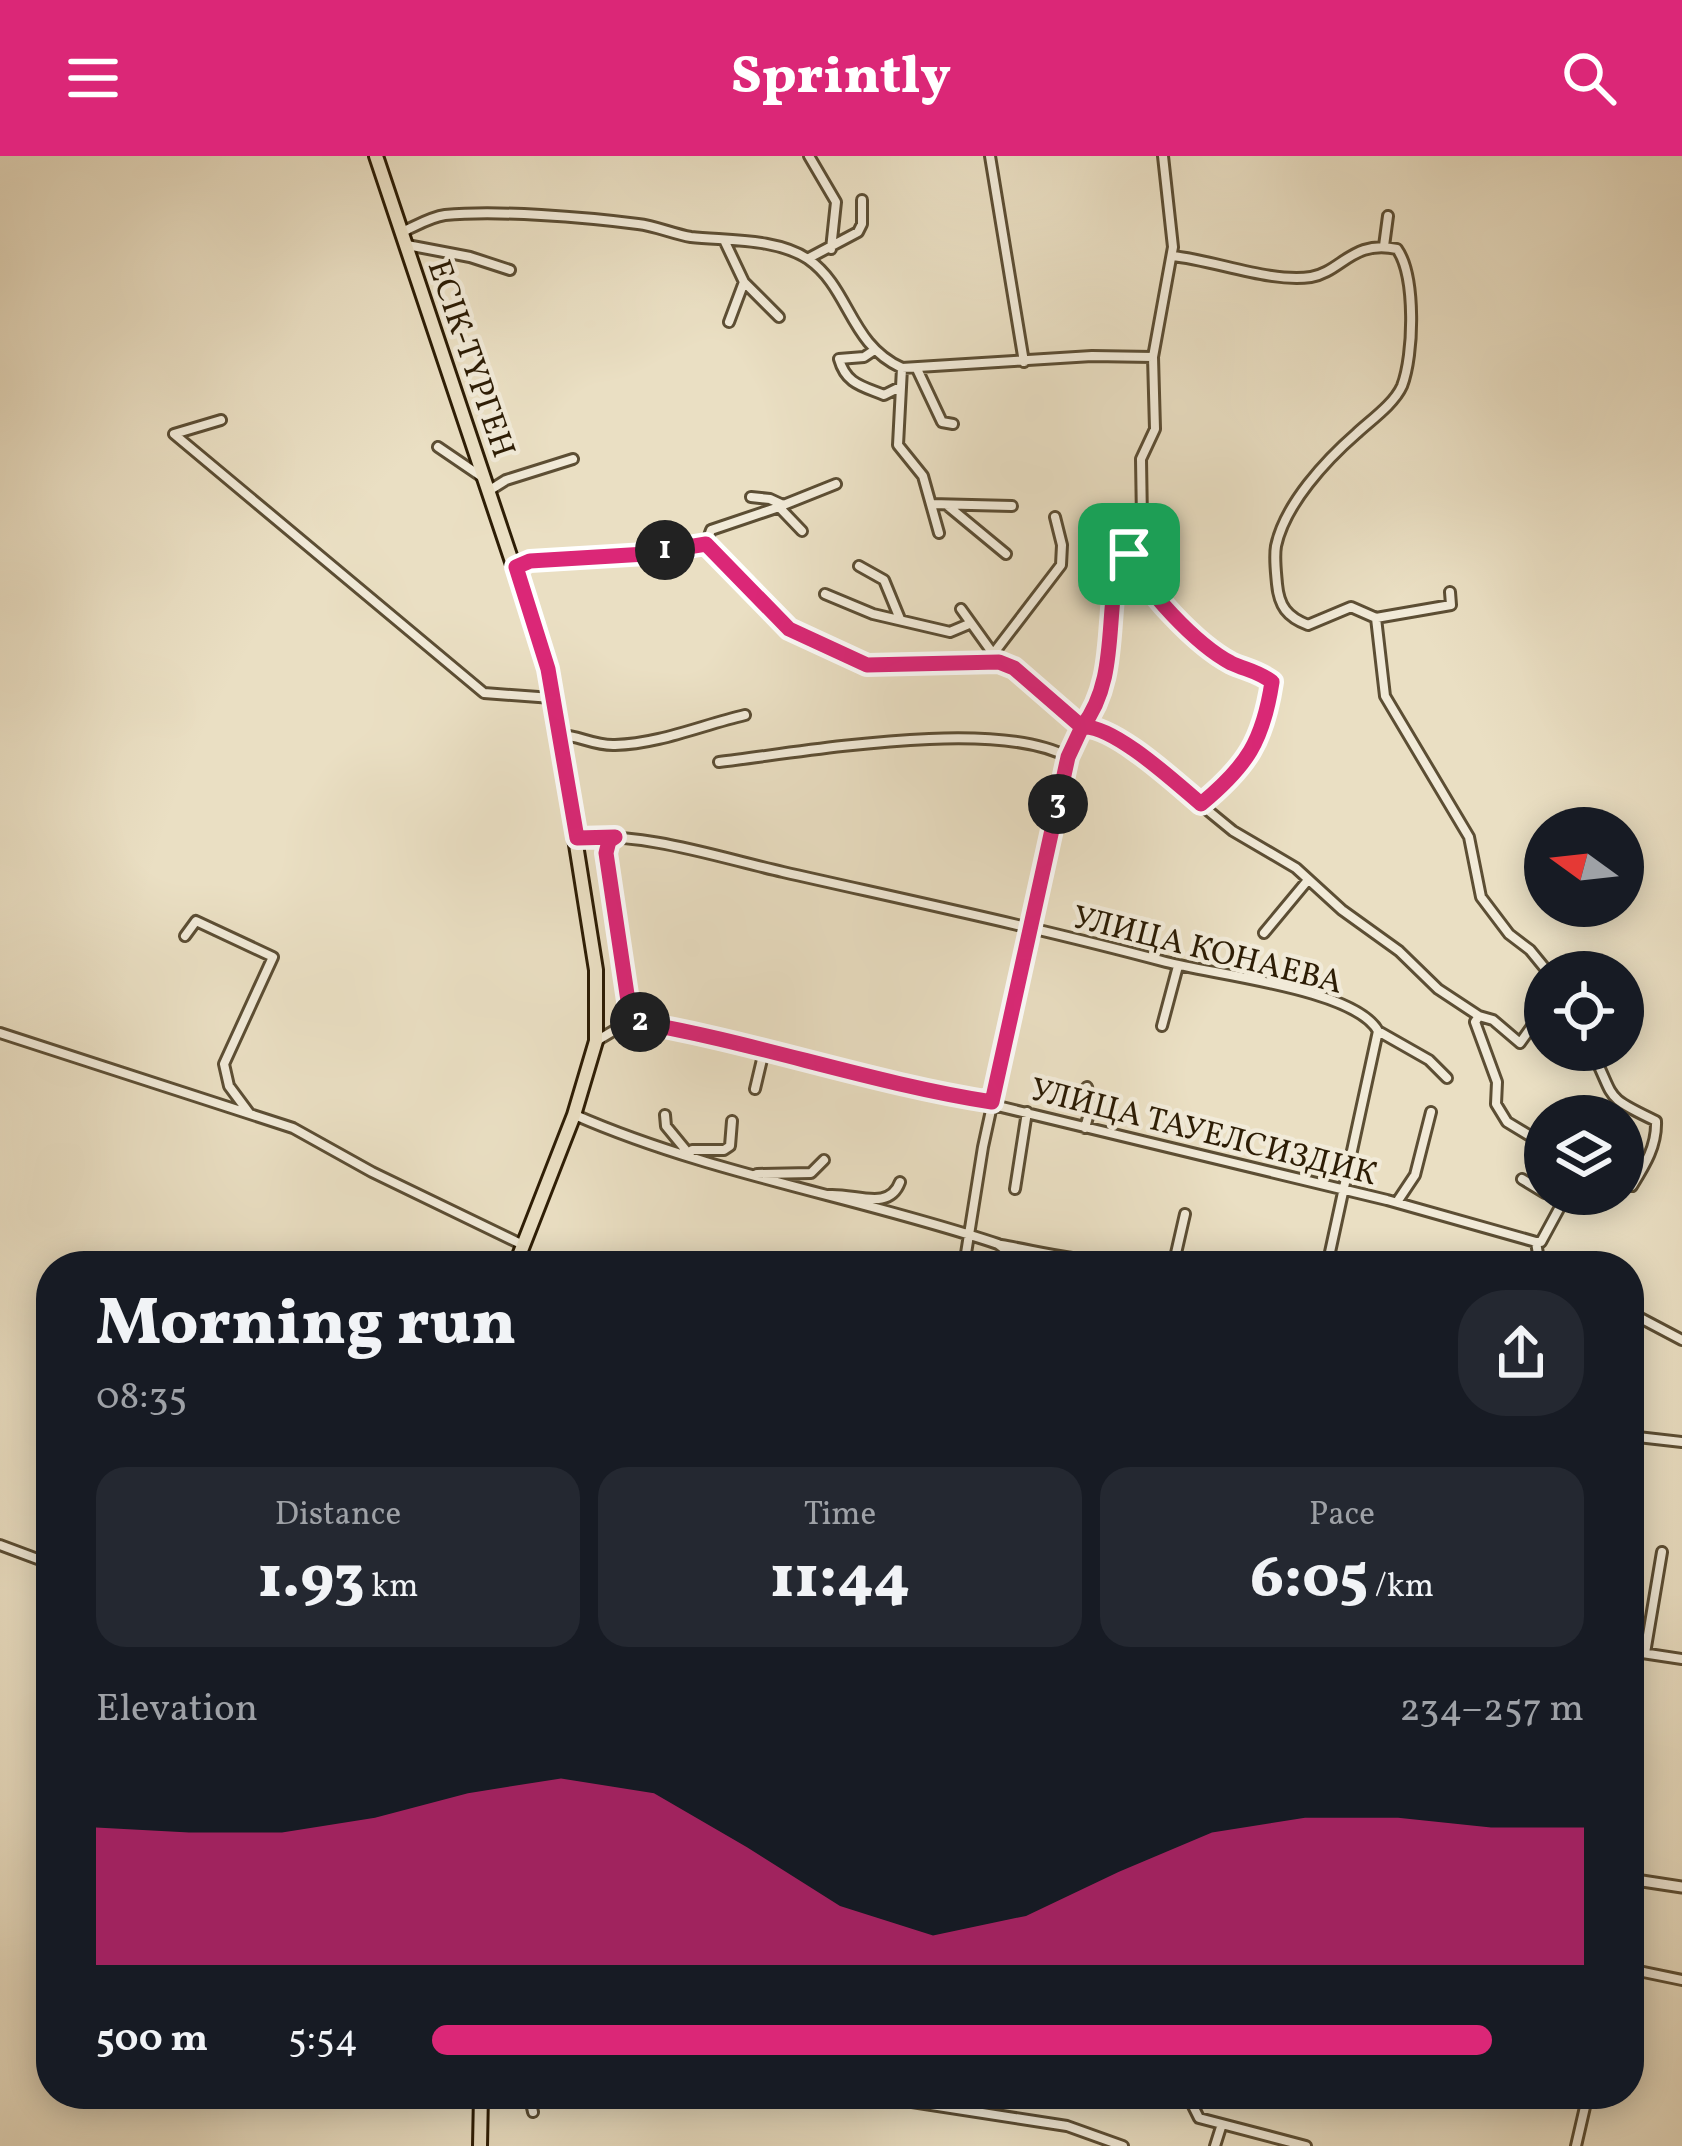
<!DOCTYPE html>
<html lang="en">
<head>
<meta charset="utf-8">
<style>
  :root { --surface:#171b24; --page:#242831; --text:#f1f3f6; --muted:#9ea1a6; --accent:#db2777 }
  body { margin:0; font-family:Vollkorn,serif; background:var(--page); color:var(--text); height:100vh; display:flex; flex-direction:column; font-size:45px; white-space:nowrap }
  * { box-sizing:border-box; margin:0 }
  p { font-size:39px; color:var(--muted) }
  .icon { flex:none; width:66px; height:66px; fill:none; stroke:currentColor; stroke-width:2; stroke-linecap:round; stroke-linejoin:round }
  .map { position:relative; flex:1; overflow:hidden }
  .details { position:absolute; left:36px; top:1095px; width:1608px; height:858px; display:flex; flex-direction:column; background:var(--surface); border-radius:48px; box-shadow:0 6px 30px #0003 }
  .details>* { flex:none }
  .needle { width:78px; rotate:285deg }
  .buttons { position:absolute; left:1524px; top:651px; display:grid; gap:24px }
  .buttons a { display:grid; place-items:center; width:120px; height:120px; border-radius:50%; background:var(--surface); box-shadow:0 6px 30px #0003; font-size:60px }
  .pin { position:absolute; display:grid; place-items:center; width:102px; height:102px; color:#fff; margin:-51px; border-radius:24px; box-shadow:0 6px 18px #0006 }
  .km { position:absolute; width:60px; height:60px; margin:-30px; border-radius:50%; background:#222; color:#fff; font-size:33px; line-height:60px; text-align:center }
  .round { display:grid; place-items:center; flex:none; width:126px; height:126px; border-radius:48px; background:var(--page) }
  .overview { display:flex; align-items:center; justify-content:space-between; height:204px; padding:0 60px }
  h1 { font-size:66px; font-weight:800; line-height:90px }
  .metrics { display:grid; grid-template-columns:repeat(3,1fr); gap:18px; height:204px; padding:12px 60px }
  .metrics div { display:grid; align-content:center; border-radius:30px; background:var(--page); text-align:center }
  .metrics b { font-size:60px; font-weight:800 }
  .metrics small { font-size:33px; font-weight:400 }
  .metrics p { font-size:33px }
  .chart { height:336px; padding:24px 60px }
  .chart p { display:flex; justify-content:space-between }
  .chart svg { width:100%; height:216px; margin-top:12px; fill:var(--accent); opacity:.7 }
  ul { padding:0 60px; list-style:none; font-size:39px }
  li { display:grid; grid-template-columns:192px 144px 1fr; align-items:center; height:90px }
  li i { height:30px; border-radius:15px; background:var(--accent) }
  header { display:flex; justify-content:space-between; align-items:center; height:156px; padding:0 60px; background:var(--accent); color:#fff; font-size:54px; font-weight:800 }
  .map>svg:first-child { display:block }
</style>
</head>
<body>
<header><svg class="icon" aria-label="menu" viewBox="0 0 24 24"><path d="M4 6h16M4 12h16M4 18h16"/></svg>Sprintly<svg class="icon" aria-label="search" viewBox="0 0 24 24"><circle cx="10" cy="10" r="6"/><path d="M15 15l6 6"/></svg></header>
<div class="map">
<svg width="1682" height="1990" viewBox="0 0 1682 1990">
  <rect width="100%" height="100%" fill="#eadfc3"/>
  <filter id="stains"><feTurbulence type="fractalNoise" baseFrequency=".00167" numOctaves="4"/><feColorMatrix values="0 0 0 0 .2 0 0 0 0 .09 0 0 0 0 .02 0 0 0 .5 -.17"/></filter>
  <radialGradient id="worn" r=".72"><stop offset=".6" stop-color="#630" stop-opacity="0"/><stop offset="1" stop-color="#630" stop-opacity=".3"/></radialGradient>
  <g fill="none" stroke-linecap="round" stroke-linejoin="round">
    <defs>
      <path id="minor" d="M809,0L836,46L831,93
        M990,0L1024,206
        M402,76C416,70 430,61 445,59C498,54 584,61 638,68C656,70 673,78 691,81C728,85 776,82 808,103C850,132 849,188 902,212L1092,200L1153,201
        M725,86L744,126L729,166
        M407,89L470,101L510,114
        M1384,90L1388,60
        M1172,100C1214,104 1270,127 1311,121C1341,116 1353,83 1397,93C1416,120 1414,199 1402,230C1394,248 1371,264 1357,277C1326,304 1285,348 1276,390C1274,402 1276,416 1277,428C1279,450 1287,461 1308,469L1351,451L1376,462L1385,540L1469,681L1481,741L1509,778L1530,794L1548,816
        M809,102L858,76L862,68V44
        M744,126L779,161
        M873,195L864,201L839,203C846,228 862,230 884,239L900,231
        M902,212L898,289L923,320L939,377
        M917,213L942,266L953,268
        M221,264L174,278L484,537L552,542
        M438,291L485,323
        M490,334L506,324L573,303
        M751,341L770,343L783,349
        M931,348L1012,350
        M781,350L836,328
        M948,350L1006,398
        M706,388L711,374L779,351L802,375
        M1129,398C1143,432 1197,489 1231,507C1246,514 1259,515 1272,526C1263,586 1247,610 1201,648
        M859,410L884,424L900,463
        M516,411L530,405L646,397L706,388L789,473L867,509L999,506
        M825,438L873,458L950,476L969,468
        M961,453L999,506L1014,512L1082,571L1095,569L1144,602L1233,675L1296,712L1342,754L1399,795L1438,833L1479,860
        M1376,462L1451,449L1450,436
        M993,498L1061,409L1062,389L1055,361
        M560,579C578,579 594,590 615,589C659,588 702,569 745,559
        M719,606C805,596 994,561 1068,601
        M577,682C645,676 717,701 783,716C911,745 1039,772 1166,806C1215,819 1355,833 1378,875L1327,1110
        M614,682L606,697L630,865
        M1264,777L1308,724
        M185,780L196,765L273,801L224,908L229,930L249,957
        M1540,859L1520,887L1493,864L1479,860L1475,866L1497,926L1496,948L1507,966L1545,989
        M1162,870L1178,810
        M1378,875L1429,904L1447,922
        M0,877L293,972L372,1016L523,1089
        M598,884L630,865L674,872L1387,1044L1536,1086H1541L1567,1038
        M1591,894C1617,944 1601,939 1656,965C1657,990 1645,1009 1632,1030L1623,1027
        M755,933L764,895
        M575,959C710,1018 858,1041 998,1088L1011,1098L1014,1110
        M665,959L666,970L689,998L692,994H724L730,990L732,965
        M1085,972L1091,950L1087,931
        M757,1018L811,1017L824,1004
        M1522,1023L1545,1037
        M1015,1033L1027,956
        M829,1039C855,1037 889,1056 900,1026
        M1397,1046L1415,1019L1431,956
        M1536,1086L1540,1110
        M1001,1089C1036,1095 1071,1104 1107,1106C1141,1109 1182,1098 1213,1110
        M1174,1106L1185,1058
        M964,1110L983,991L1068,601L1091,559L1111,496L1114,427L1142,364L1141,303L1155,273L1153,201L1173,91L1163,0
        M1629,1156L1682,1184
        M1629,1280L1682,1286
        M0,1389L51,1408
        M1629,1495L1682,1503
        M1645,1497L1662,1396
        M1629,1813L1682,1824
        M529,1938L533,1956
        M860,1938L1067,1970L1123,1990
        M1196,1938L1193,1950L1199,1962L1306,1990
        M1215,1990L1221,1971
        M1576,1990L1588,1938"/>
      <path id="tertiary" d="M1629,1723L1682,1731"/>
      <path id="primary" d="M376,0L548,513L596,814V885L574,959L515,1110
        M480,1990L481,1938"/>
    </defs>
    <!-- minor casing -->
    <use href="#minor" stroke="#5c4e34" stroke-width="14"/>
    <!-- tertiary casing -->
    <use href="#tertiary" stroke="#5c4e34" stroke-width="15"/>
    <!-- primary casing -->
    <use href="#primary" stroke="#2d1d05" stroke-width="18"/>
    <!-- minor -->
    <use href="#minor" stroke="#f1ead8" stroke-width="8"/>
    <!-- tertiary -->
    <use href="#tertiary" stroke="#f1ead8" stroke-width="9"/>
    <!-- primary -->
    <use href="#primary" stroke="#eadfc3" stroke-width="12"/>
  </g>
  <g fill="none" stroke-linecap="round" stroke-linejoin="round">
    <defs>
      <path id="route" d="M1129,398C1124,409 1116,420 1114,433C1108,480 1113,531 1082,571L1014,512L999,506L867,509L789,473L706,388L646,398L530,405L516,411L548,513L577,682L615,681L609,685L606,697L631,865C752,885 870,927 992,946L1068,601L1082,571C1113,568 1176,627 1201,648C1247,610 1263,585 1272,526C1258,515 1246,514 1231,507C1197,489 1143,433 1129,398"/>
    </defs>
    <!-- route casing -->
    <use href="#route" stroke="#fff" stroke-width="24"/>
    <!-- route -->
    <use href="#route" stroke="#db2777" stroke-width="15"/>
  </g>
  <g text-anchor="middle" stroke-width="9" stroke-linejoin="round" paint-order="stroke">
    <!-- street labels -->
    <g font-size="33" fill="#2d1d05" stroke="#f1ead8">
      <text transform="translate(473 202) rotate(71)" y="12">ЕСІК-ТҮРГЕН</text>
      <text transform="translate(1208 792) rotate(14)" y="12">УЛИЦА КОНАЕВА</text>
      <text transform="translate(1204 974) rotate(14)" y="12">УЛИЦА ТАУЕЛСИЗДИК</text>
    </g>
  </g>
  <rect width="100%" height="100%" filter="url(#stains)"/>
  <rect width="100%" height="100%" fill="url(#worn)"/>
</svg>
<div class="buttons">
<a><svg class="needle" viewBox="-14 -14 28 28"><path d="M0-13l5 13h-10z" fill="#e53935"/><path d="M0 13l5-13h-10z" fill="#9ea1a6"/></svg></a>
<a><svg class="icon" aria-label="locate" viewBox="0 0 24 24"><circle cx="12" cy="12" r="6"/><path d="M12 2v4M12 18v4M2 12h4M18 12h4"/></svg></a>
<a><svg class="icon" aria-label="layers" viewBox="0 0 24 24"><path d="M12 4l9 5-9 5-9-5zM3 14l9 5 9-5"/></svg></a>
</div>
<div class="pin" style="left:1129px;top:398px;background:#1e9e55"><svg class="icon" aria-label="arrive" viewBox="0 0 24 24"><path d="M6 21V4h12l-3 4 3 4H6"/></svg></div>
<b class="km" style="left:665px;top:394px">1</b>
<b class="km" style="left:640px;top:866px">2</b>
<b class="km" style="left:1058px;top:648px">3</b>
<section class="details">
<div class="overview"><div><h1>Morning run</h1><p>08:35</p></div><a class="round"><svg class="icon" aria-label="share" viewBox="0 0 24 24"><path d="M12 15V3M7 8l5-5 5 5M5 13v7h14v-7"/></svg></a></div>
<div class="metrics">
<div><p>Distance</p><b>1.93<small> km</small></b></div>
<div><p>Time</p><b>11:44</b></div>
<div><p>Pace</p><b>6:05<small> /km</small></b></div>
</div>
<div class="chart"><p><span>Elevation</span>234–257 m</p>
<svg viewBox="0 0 160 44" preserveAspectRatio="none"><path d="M0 44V16L10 17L20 17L30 14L40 9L50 6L60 9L70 20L80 32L90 38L100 34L110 25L120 17L130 14L140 14L150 16L160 16V44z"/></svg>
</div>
<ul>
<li><b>500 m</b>5:54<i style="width:92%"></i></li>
</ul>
</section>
</div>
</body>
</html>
